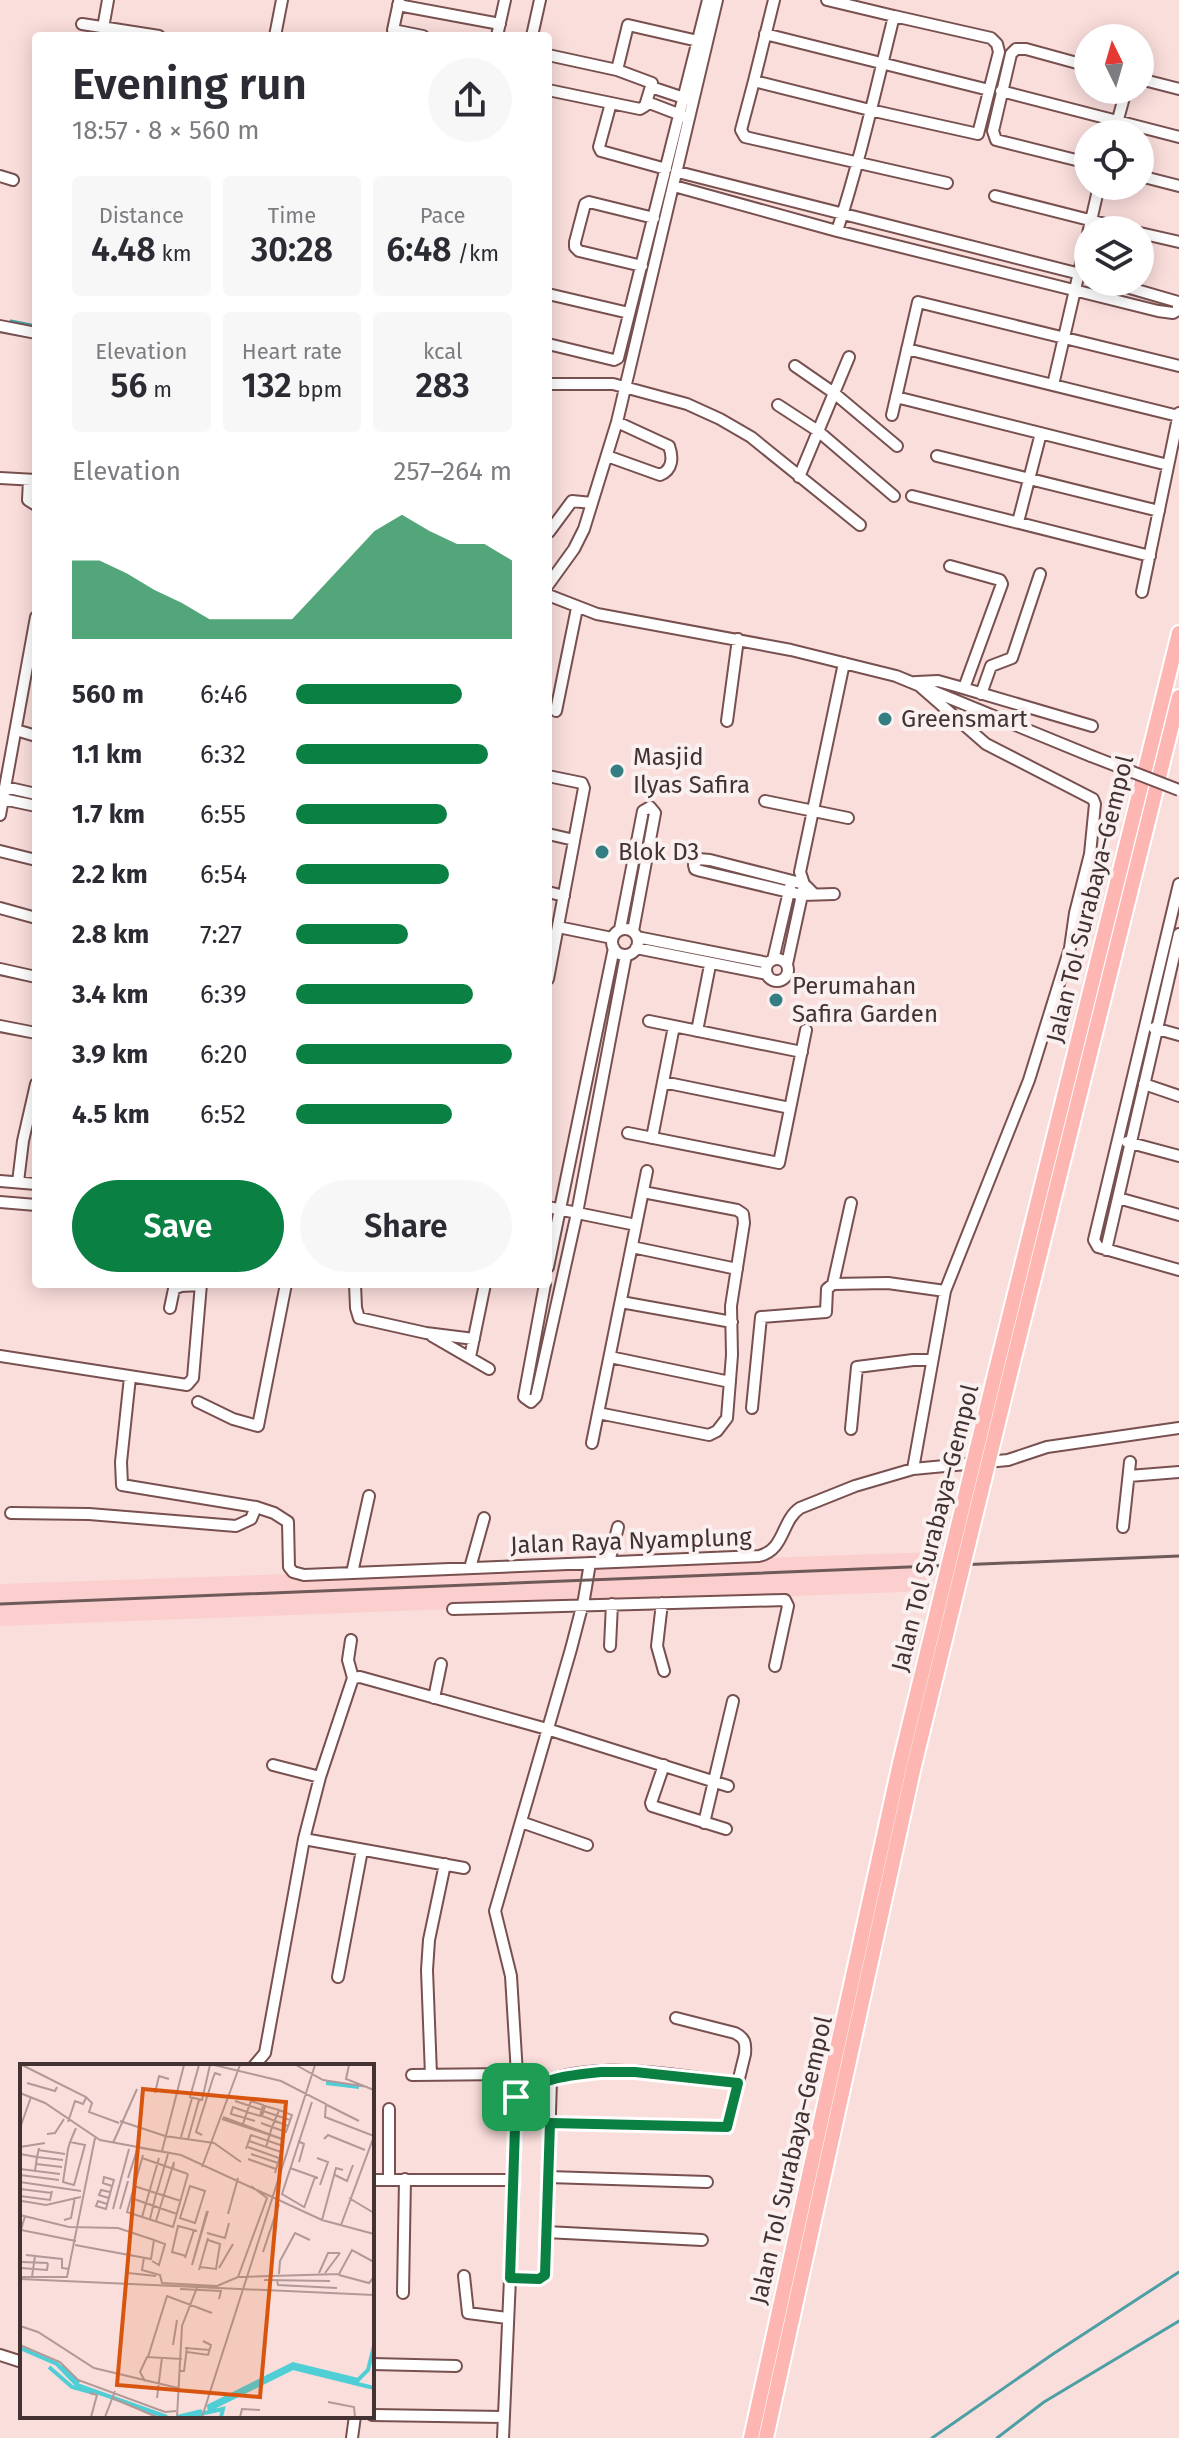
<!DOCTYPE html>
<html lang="en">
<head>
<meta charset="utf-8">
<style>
  :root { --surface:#fff; --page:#f7f7f7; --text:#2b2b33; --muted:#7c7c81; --accent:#0b8043 }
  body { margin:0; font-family:"Fira Sans",sans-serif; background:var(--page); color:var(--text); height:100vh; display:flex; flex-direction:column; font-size:30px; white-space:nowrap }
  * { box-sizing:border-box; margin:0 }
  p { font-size:26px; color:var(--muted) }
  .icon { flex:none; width:44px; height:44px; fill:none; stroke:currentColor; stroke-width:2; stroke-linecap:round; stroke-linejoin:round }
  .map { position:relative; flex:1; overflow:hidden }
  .sheet { position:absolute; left:32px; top:32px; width:520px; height:1256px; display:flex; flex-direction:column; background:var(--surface); border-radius:8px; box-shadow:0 4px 20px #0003 }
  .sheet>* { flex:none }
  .needle { width:52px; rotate:355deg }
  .controls { position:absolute; left:1074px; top:24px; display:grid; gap:16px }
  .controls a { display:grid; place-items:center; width:80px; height:80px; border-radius:50%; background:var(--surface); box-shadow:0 4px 20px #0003; font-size:40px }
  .pin { position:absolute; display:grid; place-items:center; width:68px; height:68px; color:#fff; margin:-34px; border-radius:16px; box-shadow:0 4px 12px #0006 }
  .round { display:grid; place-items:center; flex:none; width:84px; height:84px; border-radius:42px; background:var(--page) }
  .summary { display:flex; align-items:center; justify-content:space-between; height:136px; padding:0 40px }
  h1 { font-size:44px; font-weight:600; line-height:60px }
  .figures { display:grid; grid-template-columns:repeat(3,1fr); gap:12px; height:136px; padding:8px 40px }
  .figures div { display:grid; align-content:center; border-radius:8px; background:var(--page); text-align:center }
  .figures b { font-size:34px; font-weight:600 }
  .figures small { font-size:22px; font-weight:400 }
  .figures p { font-size:22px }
  .chart { height:224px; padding:16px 40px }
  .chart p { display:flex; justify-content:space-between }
  .chart svg { width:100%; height:144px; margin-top:8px; fill:var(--accent); opacity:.7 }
  .action { display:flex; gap:16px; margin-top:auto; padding:16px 40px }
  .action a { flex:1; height:92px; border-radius:48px; background:var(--accent); color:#fff; font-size:32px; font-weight:600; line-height:92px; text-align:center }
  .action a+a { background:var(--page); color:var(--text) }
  ul { padding:0 40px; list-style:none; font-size:26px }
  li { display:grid; grid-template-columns:128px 96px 1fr; align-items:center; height:60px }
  li i { height:20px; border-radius:10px; background:var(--accent) }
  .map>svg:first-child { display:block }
</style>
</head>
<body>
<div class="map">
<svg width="1179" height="2438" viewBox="0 0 1179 2438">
  <rect width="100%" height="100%" fill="#fadedc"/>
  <!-- built -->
  <path fill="#fbcfcd" d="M936,1552L928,1591L0,1626V1584Z"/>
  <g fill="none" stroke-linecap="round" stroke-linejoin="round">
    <!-- stream -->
    <path stroke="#4c9fa4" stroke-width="3" d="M11,321L36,326
      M932,2438L1053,2354L1179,2272
      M997,2438L1044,2402L1179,2321"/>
    <defs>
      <path id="minor" d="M827,0L894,16
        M399,2L393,30L423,36
        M398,5L500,24
        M82,24L159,36
        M103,28L108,0
        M765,34L989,90
        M275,36L282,0
        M497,36L505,0
        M532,36L540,0
        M548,55L617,70L652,83L645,106L640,109L548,90
        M1088,66L1026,49H1016L1011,54L993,131L996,140L1088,163
        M617,70L628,25L698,41
        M1140,79L1179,89
        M754,81L774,0
        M651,87L687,99
        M1001,91L1179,137
        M647,102L686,117
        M611,103L599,147L601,151L666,169
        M1114,134L1126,90
        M678,172L1088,276
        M0,176L13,180
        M1140,176L1179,186
        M674,186L837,231L1158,311L1173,313L1178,310V302L1109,282
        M995,196L1129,230
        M837,231C860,161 876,88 894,16L991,38L997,44L999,52L978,134L870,110L754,81L741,130L745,137L947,183
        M1140,233L1179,242
        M642,266L579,251L575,247V242L585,204L589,202L654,218
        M548,294L629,313
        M0,326L36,333
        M548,344L614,360L618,358L708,0
        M907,349L1178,416
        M795,366L834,393L897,446
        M548,384H613L687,404L720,419L751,437L860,525
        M1053,385L1099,186
        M896,397L1168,465
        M778,405L818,431L894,496
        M892,415L918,302L1179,366
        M607,456L660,475C673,470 673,457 669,446L617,422
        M937,456L1159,511
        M799,477L849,357
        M0,478L36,480
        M29,480L28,500L36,505
        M912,496L1150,556
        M1018,522L1041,433
        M549,532L572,501L592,503
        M950,566L1000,580L1002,584L964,688
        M548,585L574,549L584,529L617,422L717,0
        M1142,592L1179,413
        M548,595L597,614L791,650L896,676L1091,756
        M917,682L938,681L956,686L1092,726
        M981,694L991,666L1012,658L1040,574
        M556,711L577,608
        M727,721L738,639
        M16,730L36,736
        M548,776L582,783L584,788L548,979
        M5,787L36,794
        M3,799L36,806
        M765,801L848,818
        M0,815L36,617
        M548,834L574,840
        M0,851L36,860
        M1179,884L1094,1240L1098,1247L1179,1270
        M548,892L564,896
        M813,893L804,884L710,860L698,859L694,865L695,869L701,871L802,895L834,894
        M0,908L36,918
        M558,927L612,938
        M620,929L643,811L650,807L655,813L633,931
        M612 942a13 13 0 1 1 26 0a13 13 0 1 1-26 0Z
        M637,937L768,963
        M636,948L767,974
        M766 970a11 11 0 1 1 22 0a11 11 0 1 1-22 0Z
        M773,960L790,887
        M787,964L802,895L804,884L800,872L844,663
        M0,969L36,977
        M649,1021L802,1052
        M0,1026L36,1033
        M1154,1028L1179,1035
        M697,1031L710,965
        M663,1082L790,1108
        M1144,1084L1179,1096
        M628,1133L779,1163L806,1030
        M652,1138L674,1026
        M1127,1142L1179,1156
        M0,1181L36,1184
        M18,1182L23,1141L36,1084
        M1118,1198L1179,1215
        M0,1202L36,1205
        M548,1207L636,1225
        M632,1247L737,1269
        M1106,1250L1179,934
        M548,1267L614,948
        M355,1284L356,1308L359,1318L426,1333L474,1339
        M545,1284L524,1397L531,1402L536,1397L577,1213L626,955
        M833,1284L888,1283L945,1291
        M621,1302L732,1322
        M170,1308L174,1289L181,1286L201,1285
        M432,1336L489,1369
        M0,1356L187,1385L193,1378L201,1284
        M470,1357L485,1284
        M610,1357L730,1382
        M130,1377L121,1462L122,1485L256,1507L274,1513L288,1522L289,1567L293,1572L304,1575L759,1556C785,1550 781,1521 800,1508L855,1486L913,1469L1008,1460L1047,1447L1179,1428
        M198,1402L233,1419L258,1426L286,1284
        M752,1408L761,1317L826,1312L827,1289L833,1284L851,1203
        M598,1413L709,1435L717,1431L727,1418L732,1355L731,1306L744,1223L743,1214L737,1210L643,1192
        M851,1429L857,1367L913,1360H931
        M592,1443L647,1171
        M913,1469L945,1291L1029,1080L1070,948L1075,913L1090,854L1095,804L1093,799L986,744L915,682
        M1129,1476L1179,1472
        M11,1513L89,1514L236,1526L251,1519L256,1507
        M1123,1527L1130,1462
        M609,1562L618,1527
        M470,1568L484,1518
        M352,1573L369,1496
        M662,1603L657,1646L664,1671
        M453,1609L785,1600L788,1606L775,1666
        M351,1640L348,1660L353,1678
        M610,1646L612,1604
        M434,1698L441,1664
        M273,1765L320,1777
        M664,1765L651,1803L652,1806L726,1829
        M521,1822L587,1845
        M704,1823L733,1701
        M304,1839L464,1868
        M338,1977L362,1850
        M254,2066L265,2053L304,1839L320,1777L353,1678L360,1677L547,1729L728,1786
        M412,2075L517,2074
        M431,2075L427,1970L429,1940L445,1864
        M516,2097C571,2054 673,2075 738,2083
        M389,2109V2179
        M550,2123L727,2127L745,2054C746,2043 745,2038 735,2033L676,2018
        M548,2177L707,2182
        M372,2180H514
        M546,2232L702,2240
        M464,2276L468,2313L507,2318
        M510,2278L539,2279L545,2275L551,2079
        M403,2293L405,2179
        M0,2355L22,2362
        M372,2364L456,2366
        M372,2415L503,2417
        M352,2438L355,2416
        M503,2438L513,2210L517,2074L511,1976L495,1911L571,1649L584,1599L590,1563"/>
      <path id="highway" d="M996,1370L1179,633
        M1010,1374L1179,697
        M751,2438L900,1763
        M766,2438L914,1766"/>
    </defs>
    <!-- minor casing -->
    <use href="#minor" stroke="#77504f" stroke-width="14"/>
    <!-- highway casing -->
    <use href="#highway" stroke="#fff" stroke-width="18"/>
    <!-- minor -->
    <use href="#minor" stroke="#fff" stroke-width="10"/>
    <!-- highway -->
    <use href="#highway" stroke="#feb6b3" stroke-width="14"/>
    <!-- rail -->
    <path stroke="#6e5a59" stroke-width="3" d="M0,1604L1179,1556"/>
    <defs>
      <path id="minor-bridge" d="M1091,756L1179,790"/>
      <path id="highway-bridge" d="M900,1763L996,1370
        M914,1766L1010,1374"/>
    </defs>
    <!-- minor-bridge casing -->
    <use href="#minor-bridge" stroke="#77504f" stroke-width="14" stroke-linecap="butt"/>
    <!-- highway-bridge casing -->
    <use href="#highway-bridge" stroke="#fff" stroke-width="18" stroke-linecap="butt"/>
    <!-- minor-bridge -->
    <use href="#minor-bridge" stroke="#fff" stroke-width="10"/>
    <!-- highway-bridge -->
    <use href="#highway-bridge" stroke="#feb6b3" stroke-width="14"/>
  </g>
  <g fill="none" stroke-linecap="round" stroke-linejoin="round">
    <defs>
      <path id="route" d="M601,2072H635L738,2083L727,2127L550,2123L545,2275L539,2279L510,2278L516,2097C541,2078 570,2075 601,2072Z"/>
    </defs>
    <!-- route casing -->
    <use href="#route" stroke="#fff" stroke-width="16"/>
    <!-- route -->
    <use href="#route" stroke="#0b8043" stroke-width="10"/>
  </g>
  <!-- markers -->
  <g fill="#347d82" stroke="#f9f0ef" stroke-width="3">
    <circle cx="885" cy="719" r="8"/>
    <circle cx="617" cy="771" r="8"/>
    <circle cx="602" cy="852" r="8"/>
    <circle cx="776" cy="1000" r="8"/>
  </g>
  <g text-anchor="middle" stroke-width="8" stroke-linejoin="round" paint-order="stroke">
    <!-- poi labels -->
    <g font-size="24" fill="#433231" stroke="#f9f0ef" text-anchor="start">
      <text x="901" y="727">Greensmart</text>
      <text x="633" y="765">Masjid<tspan x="633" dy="28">Ilyas Safira</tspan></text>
      <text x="618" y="860">Blok D3</text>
      <text x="792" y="994">Perumahan<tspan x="792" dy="28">Safira Garden</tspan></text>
    </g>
    <!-- street labels -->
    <g font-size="24" fill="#433231" stroke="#f9f0ef">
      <text transform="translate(1090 899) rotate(-76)" y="8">Jalan Tol Surabaya–Gempol</text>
      <text transform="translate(935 1528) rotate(-76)" y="8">Jalan Tol Surabaya–Gempol</text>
      <text transform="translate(631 1541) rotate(-2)" y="8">Jalan Raya Nyamplung</text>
      <text transform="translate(791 2160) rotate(-77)" y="8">Jalan Tol Surabaya–Gempol</text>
    </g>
  </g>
  <!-- overview -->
  <g transform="translate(20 2064)">
    <rect width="354" height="354" fill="#fadedc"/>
    <path fill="none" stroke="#50ced6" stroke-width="4" d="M306,19L339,23M0,284L37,300L57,321L147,353M41,302L59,319M29,303L52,323L74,329M187,343L273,300L338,316L348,306L354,282M188,346L273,304L354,324M157,353L182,347M166,353L203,345L201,353"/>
    <path fill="none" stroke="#b19998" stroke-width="2" d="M2,1L66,33L72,39L69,48L99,59M179,1L170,33L182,36L190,1M194,1L261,17L306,40L305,53L354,72L321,161M276,1L303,16L348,23M329,1L326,15L354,26M7,19L35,27L37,23M0,29L25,39L80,76L161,91L302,156L354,170M135,29L139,12L149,15M215,37L242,46M307,41L339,57M259,46L245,42L242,52L268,62M243,47L270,56M202,55L262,75L203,53M100,57L145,72L194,79L221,98M48,58L55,37L63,40L66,34M241,59L252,63L266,68L272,51L259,46L252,63L246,83M223,60L227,48L231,37L243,41L240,52L227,48L213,43L211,49V50L225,54L235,57M0,64L11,33M27,70L35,69L44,55M182,71L176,68L193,14L195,9L201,11M161,73L172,34M168,75L179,36M304,75L308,71L345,86M229,77L261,88M278,77L284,80L279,98M50,78L65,81L54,121L43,118L48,85L50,78L56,64M93,79L117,25M0,83L25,79M228,83L259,94M121,84L161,91M226,85L231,71L263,82L255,109M18,86L45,90M142,87L164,1M0,90L17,93L19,84M231,90L258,99M123,91L107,148L153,163L168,110M122,94L168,110M297,94L308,98L300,121M228,95L256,105M16,100L42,103M182,103L220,1M270,104L298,114M0,105L40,110M15,107L17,93L43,96M0,111L39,116M315,111L327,117L333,101M108,114L118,83M0,118L61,127M114,122L161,137M170,122L185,127L175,159L160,154ZM0,125L32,129M137,128L148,90M0,132L30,136L32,127M89,134L79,131L81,126L90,128M111,134L157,150M329,134L354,149M2,137L26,141L61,133M87,140L78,137L76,142L86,145L91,126L94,116L84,113L83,119L92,122M284,143L262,130L292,38M284,144L295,113M93,145L109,85M100,145L108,117M187,147L172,201L188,147M208,150L218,114M0,151L49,163L98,164L134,176L131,195L55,181M5,152L1,166L56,177M122,153L139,94M130,155L136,130M44,156L51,154L55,133M302,156L316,104L323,106M136,157L154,98L153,105M187,169L205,174L209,159M243,188L259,140M6,191L15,192L12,213M15,192L42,195V204L49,205M166,192L152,188L158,162L177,167M124,193L122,206L140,211L142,219L197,222L218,213L319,210L332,186L354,198M165,194L174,166M132,197L139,201L145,180L134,176M2,198L28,199M180,203L196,205L200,180L188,176M1,204L27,206L28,199M199,204L213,180M179,206L188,174M108,209L136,212M299,209L308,189H320M305,209L320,189M259,210L260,197L275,169L290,176M319,211L349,219L354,213M0,213H47L75,74M218,213L247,134L231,122M0,215L354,231M244,216L310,217M257,216L258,221L317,224M160,225L201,227L199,235M0,262L18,268L74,304L158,324M0,281L40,298L58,316L145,348L156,347M153,281L157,256M165,284L190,286M167,288L188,291L191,281L183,277M128,293L147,232L192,249M160,307H164L167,283M125,317L120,308L127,293L162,295M70,329L77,331L71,353M92,334L137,353M137,334L142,293M308,338L334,343L335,353M85,353L95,327M157,353L162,262L178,221M182,353L295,1M220,353L222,345L240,346"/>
    <path fill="#d85510" fill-opacity="0.15" stroke="#d85510" stroke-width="4" d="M123,25L266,38L240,333L97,321Z"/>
    <rect width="354" height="354" fill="none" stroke="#433231" stroke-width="4"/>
  </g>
</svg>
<div class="controls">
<a><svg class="needle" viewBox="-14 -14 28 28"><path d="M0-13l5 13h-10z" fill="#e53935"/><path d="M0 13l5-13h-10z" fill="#7c7c81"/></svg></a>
<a><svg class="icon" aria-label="locate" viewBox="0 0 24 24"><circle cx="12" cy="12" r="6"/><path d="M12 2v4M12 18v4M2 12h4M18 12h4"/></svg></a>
<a><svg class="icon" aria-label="layers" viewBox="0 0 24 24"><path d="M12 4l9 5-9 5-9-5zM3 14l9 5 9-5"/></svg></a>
</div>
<div class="pin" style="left:516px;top:2097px;background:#1e9e55"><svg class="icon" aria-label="arrive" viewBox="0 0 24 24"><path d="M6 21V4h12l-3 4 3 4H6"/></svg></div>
<section class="sheet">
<div class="summary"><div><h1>Evening run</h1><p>18:57 · 8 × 560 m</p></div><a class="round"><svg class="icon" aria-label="share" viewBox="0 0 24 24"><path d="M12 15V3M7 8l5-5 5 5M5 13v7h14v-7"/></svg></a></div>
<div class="figures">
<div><p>Distance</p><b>4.48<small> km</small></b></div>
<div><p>Time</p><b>30:28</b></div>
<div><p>Pace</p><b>6:48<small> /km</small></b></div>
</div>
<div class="figures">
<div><p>Elevation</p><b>56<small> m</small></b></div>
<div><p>Heart rate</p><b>132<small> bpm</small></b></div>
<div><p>kcal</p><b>283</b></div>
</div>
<div class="chart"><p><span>Elevation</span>257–264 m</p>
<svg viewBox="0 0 160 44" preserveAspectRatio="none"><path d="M0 44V20L10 20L20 24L30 29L40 33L50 38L60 38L70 38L80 38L90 29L100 20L110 11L120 6L130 11L140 15L150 15L160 20V44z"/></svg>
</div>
<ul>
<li><b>560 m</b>6:46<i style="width:77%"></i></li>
<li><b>1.1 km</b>6:32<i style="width:89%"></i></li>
<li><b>1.7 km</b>6:55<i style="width:70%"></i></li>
<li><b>2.2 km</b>6:54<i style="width:71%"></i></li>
<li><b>2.8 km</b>7:27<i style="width:52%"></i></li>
<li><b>3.4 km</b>6:39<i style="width:82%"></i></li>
<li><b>3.9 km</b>6:20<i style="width:100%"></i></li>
<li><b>4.5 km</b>6:52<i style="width:72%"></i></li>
</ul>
<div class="action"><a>Save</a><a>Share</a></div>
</section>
</div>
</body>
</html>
